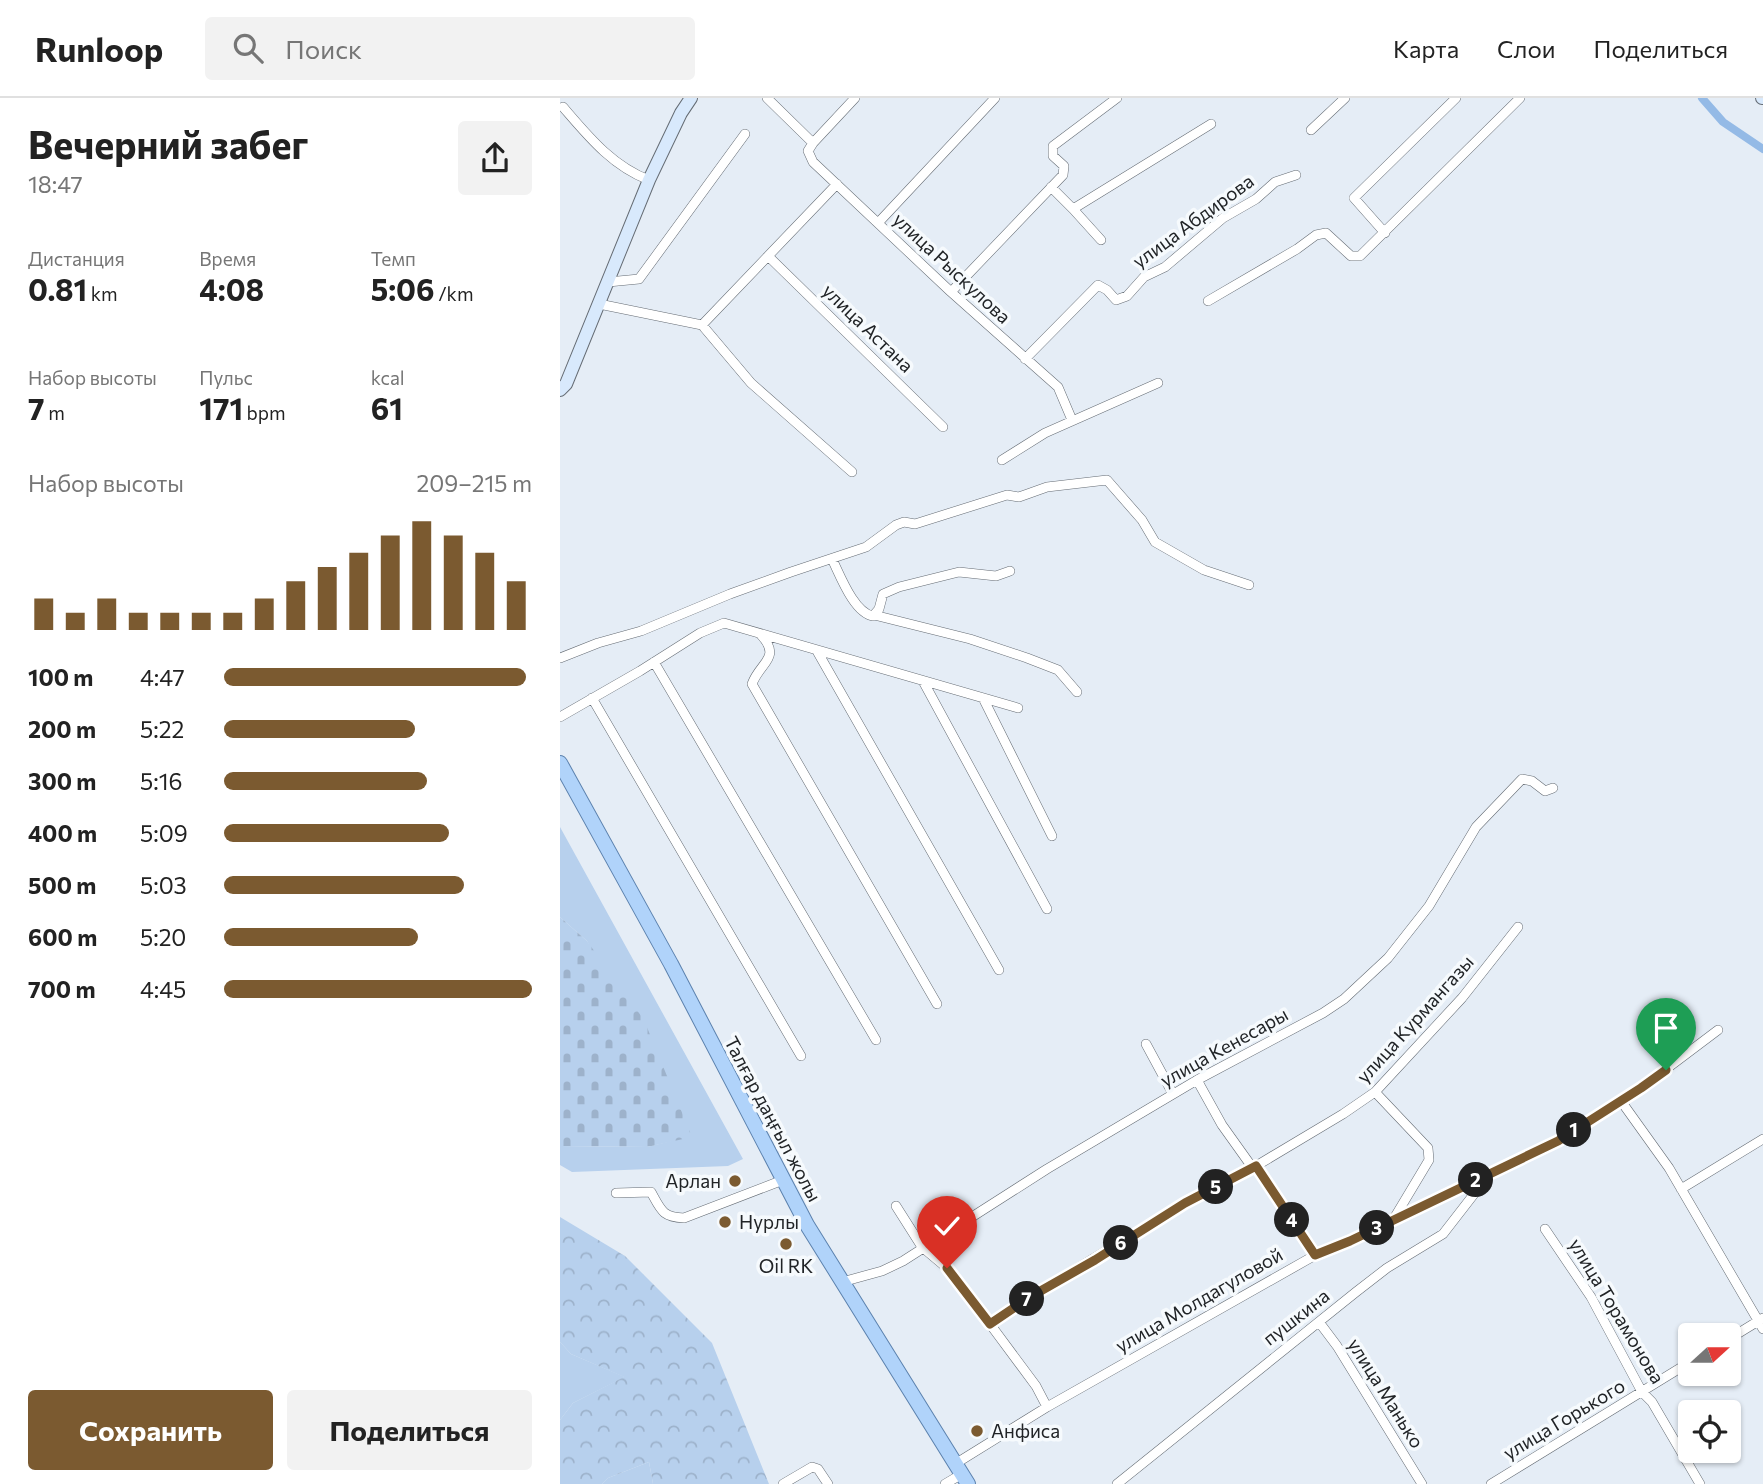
<!DOCTYPE html>
<html lang="ru">
<head>
<meta charset="utf-8">
<style>
  :root { --surface:#fff; --page:#f2f2f2; --text:#222; --muted:#767676; --line:#e0e0e0; --accent:#7b5a30 }
  body { margin:0; font-family:Commissioner,sans-serif; background:var(--page); color:var(--text); height:100vh; display:flex; flex-direction:column; font-size:26px; white-space:nowrap }
  * { box-sizing:border-box; margin:0 }
  p { font-size:23px; color:var(--muted) }
  .icon { flex:none; width:38px; height:38px; fill:none; stroke:currentColor; stroke-width:2; stroke-linecap:round; stroke-linejoin:round }
  .map { position:relative; flex:1; overflow:hidden }
  .sheet { display:flex; flex-direction:column; background:var(--surface); width:560px }
  .sheet>* { flex:none }
  .needle { width:46px; rotate:69deg }
  .tools { position:absolute; left:1118px; top:1225px; display:grid; gap:14px }
  .tools a { display:grid; place-items:center; width:63px; height:63px; border-radius:7px; background:var(--surface); box-shadow:0 2px 5px #0004; font-size:35px }
  .pin { position:absolute; display:grid; place-items:center; width:60px; height:60px; color:#fff; margin:-72px -30px; border-radius:50% 50% 50% 0; rotate:-45deg; box-shadow:0 0 7px #0007 }
  .pin .icon { rotate:45deg }
  .km { position:absolute; width:35px; height:35px; margin:-18px; border-radius:50%; background:#222; color:#fff; font-size:19px; line-height:35px; text-align:center }
  .round { display:grid; place-items:center; flex:none; width:74px; height:74px; border-radius:7px; background:var(--page) }
  .headline { display:flex; align-items:center; justify-content:space-between; height:119px; padding:0 28px }
  h1 { font-size:38px; font-weight:700; line-height:52px }
  .metrics { display:grid; grid-template-columns:repeat(3,1fr); gap:10px; height:119px; padding:7px 28px }
  .metrics div { display:grid; align-content:center }
  .metrics b { font-size:30px; font-weight:700 }
  .metrics small { font-size:19px; font-weight:400 }
  .metrics p { font-size:19px }
  .chart { height:196px; padding:14px 28px }
  .chart p { display:flex; justify-content:space-between }
  .chart svg { width:100%; height:126px; margin-top:7px; stroke:var(--accent); stroke-width:6 }
  .primary-button { display:flex; gap:14px; margin-top:auto; padding:14px 28px }
  .primary-button a { flex:1; height:80px; border-radius:7px; background:var(--accent); color:#fff; font-size:28px; font-weight:700; line-height:80px; text-align:center }
  .primary-button a+a { background:var(--page); color:var(--text) }
  ul { padding:0 28px; list-style:none; font-size:23px }
  li { display:grid; grid-template-columns:112px 84px 1fr; align-items:center; height:52px }
  li i { height:18px; border-radius:9px; background:var(--accent) }
  header { display:flex; align-items:center; gap:42px; box-sizing:border-box; height:98px; padding:0 35px; background:var(--surface); border-bottom:2px solid var(--line) }
  header strong { font-size:33px }
  nav { display:flex; gap:38px; margin-inline-start:auto; font-size:24px }
  .search { width:490px; height:63px; background:var(--page); display:flex; align-items:center; gap:18px; box-sizing:border-box; padding:0 24px; border-radius:7px; color:var(--muted); font-size:26px }
  main { display:flex; flex:1; min-height:0 }
  .map>svg:first-child { display:block }
</style>
</head>
<body>
<header>
<strong>Runloop</strong>
<div class="search"><svg class="icon" aria-label="search" viewBox="0 0 24 24"><circle cx="10" cy="10" r="6"/><path d="M15 15l6 6"/></svg>Поиск</div>
<nav><a>Карта</a><a>Слои</a><a>Поделиться</a></nav>
</header>
<main>
<section class="sheet">
<div class="headline"><div><h1>Вечерний забег</h1><p>18:47</p></div><a class="round"><svg class="icon" aria-label="share" viewBox="0 0 24 24"><path d="M12 15V3M7 8l5-5 5 5M5 13v7h14v-7"/></svg></a></div>
<div class="metrics">
<div><p>Дистанция</p><b>0.81<small> km</small></b></div>
<div><p>Время</p><b>4:08</b></div>
<div><p>Темп</p><b>5:06<small> /km</small></b></div>
</div>
<div class="metrics">
<div><p>Набор высоты</p><b>7<small> m</small></b></div>
<div><p>Пульс</p><b>171<small> bpm</small></b></div>
<div><p>kcal</p><b>61</b></div>
</div>
<div class="chart"><p><span>Набор высоты</span>209–215 m</p>
<svg viewBox="0 0 160 44" preserveAspectRatio="none"><path d="M5 44V33M15 44V38M25 44V33M35 44V38M45 44V38M55 44V38M65 44V38M75 44V33M85 44V27M95 44V22M105 44V17M115 44V11M125 44V6M135 44V11M145 44V17M155 44V27"/></svg>
</div>
<ul>
<li><b>100 m</b>4:47<i style="width:98%"></i></li>
<li><b>200 m</b>5:22<i style="width:62%"></i></li>
<li><b>300 m</b>5:16<i style="width:66%"></i></li>
<li><b>400 m</b>5:09<i style="width:73%"></i></li>
<li><b>500 m</b>5:03<i style="width:78%"></i></li>
<li><b>600 m</b>5:20<i style="width:63%"></i></li>
<li><b>700 m</b>4:45<i style="width:100%"></i></li>
</ul>
<div class="primary-button"><a>Сохранить</a><a>Поделиться</a></div>
</section>
<div class="map">
<svg width="1203" height="1386" viewBox="0 0 1203 1386">
  <defs>
    <pattern id="forest-crowns" width="20" height="18" patternUnits="userSpaceOnUse" patternTransform="scale(1.75)"><rect width="20" height="18" fill="#b7d0ed"/><path d="M2 6a3 3 0 1 1 6 0M12 15a3 3 0 1 1 6 0" fill="none" stroke="#9db2cb"/></pattern>
    <pattern id="cemetery-stones" width="16" height="16" patternUnits="userSpaceOnUse" patternTransform="scale(1.75)"><rect width="16" height="16" fill="#b7d0ed"/><path d="M2 7V4a2 2 0 0 1 4 0v3zM10 15v-3a2 2 0 0 1 4 0v3z" fill="#9db2cb"/></pattern>
  </defs>
  <rect width="100%" height="100%" fill="#e5edf6"/>
  <!-- green -->
  <path fill="#b7d0ed" d="M0,729L183,1061L168,1068L12,1074L0,1067V1048L87,1049L131,1038L27,843L0,819Z
    M0,1244L11,1256L65,1279L13,1305L0,1322Z
    M89,1364L93,1386H42L48,1380Z"/>
  <!-- forest -->
  <path fill="url(#forest-crowns)" d="M0,1119L65,1158L152,1245L209,1386H93L89,1364L48,1380L42,1386H0V1322L13,1305L64,1279L11,1256L0,1244Z"/>
  <!-- cemetery -->
  <path fill="url(#cemetery-stones)" d="M0,819L27,843L84,922L132,1039L87,1049L0,1048Z"/>
  <g fill="none" stroke-linecap="round" stroke-linejoin="round">
    <!-- canal -->
    <path stroke="#94bae6" stroke-width="8" d="M1142,0L1163,24L1203,51"/>
    <defs>
      <path id="street" d="M207,0L253,45
        M295,0L253,45L248,53L253,64L391,194L498,289L512,322
        M3,9C28,38 52,68 89,82
        M751,32L785,0
        M491,89L513,111L651,26
        M513,111L541,142
        M318,125L435,0
        M825,135L794,100L896,0
        M208,158L383,329
        M48,184L79,181L185,36
        M391,194L503,77L504,68L493,58V48L557,0
        M648,203L737,151L756,137L766,135L791,158H800L960,0
        M39,206L142,227L277,86
        M142,227L191,285L292,374
        M465,261L538,187L547,192L556,202L567,198L584,179L605,169L663,120L696,101L715,84L736,77
        M442,362L485,335L598,285
        M272,461C280,477 294,515 313,518L319,511L323,496L339,489L399,474L436,478L450,473
        M314,517L410,541L467,560L498,572L517,594
        M201,537C222,560 200,564 192,586L377,906
        M257,553L439,872
        M0,560L38,545L81,533L170,496L231,474L306,449L336,427L344,424L355,426L447,397L459,399L487,389L547,382L582,422L595,444L644,472L689,487
        M94,564L316,942
        M363,583L487,811
        M32,600L241,958
        M423,600L492,738
        M0,619L80,573L140,535L164,525L458,610
        M586,946L613,996
        M637,982L662,1027L692,1069
        M815,994L868,1050L869,1062L833,1122
        M1061,1003L1109,1070L1203,1231
        M696,1068L755,1157
        M1121,1091L1203,1041
        M56,1095L91,1094C101,1112 102,1119 124,1120L223,1082
        M336,1108L362,1149L387,1170L430,1226L470,1199L625,1105L696,1068L783,1016L815,994L902,900L958,829
        M985,1131L1031,1199L1082,1294L1092,1304L1140,1386
        M282,1184L322,1173L343,1163L487,1071L637,982L763,915L784,901L828,860L869,808L916,729L962,681L972,683L985,693L993,690
        M759,1224L777,1248L862,1386
        M430,1226L476,1288L487,1309
        M1169,1241L1203,1220
        M395,1366L487,1309L759,1155L790,1143L998,1043L1081,990L1158,932
        M223,1386L252,1369L258,1371L268,1386
        M385,1386L402,1376
        M557,1386L796,1194L827,1170L883,1136L928,1078
        M931,1386L1130,1264"/>
      <path id="secondary" d="M1202,0H1203
        M0,292L6,286L89,82L121,15L131,0"/>
      <path id="primary" d="M0,665L111,866L247,1127L408,1386"/>
    </defs>
    <!-- street casing -->
    <use href="#street" stroke="#656c74" stroke-width="10"/>
    <!-- secondary casing -->
    <use href="#secondary" stroke="#656c74" stroke-width="14"/>
    <!-- primary casing -->
    <use href="#primary" stroke="#5c82ae" stroke-width="16"/>
    <!-- street -->
    <use href="#street" stroke="#fff" stroke-width="9"/>
    <!-- secondary -->
    <use href="#secondary" stroke="#d8e9fc" stroke-width="12"/>
    <!-- primary -->
    <use href="#primary" stroke="#b0d3fa" stroke-width="14"/>
  </g>
  <g fill="none" stroke-linecap="round" stroke-linejoin="round">
    <defs>
      <path id="route" d="M387,1170L430,1226L470,1199L535,1162L625,1105L696,1068L755,1157L790,1143L998,1043L1081,990L1106,972"/>
    </defs>
    <!-- route casing -->
    <use href="#route" stroke="#fff" stroke-width="14"/>
    <!-- route -->
    <use href="#route" stroke="#7b5a30" stroke-width="9"/>
  </g>
  <!-- markers -->
  <g fill="#7b5a30" stroke="#f6fafd" stroke-width="2.5">
    <circle cx="175" cy="1083" r="7"/>
    <circle cx="165" cy="1124" r="7"/>
    <circle cx="226" cy="1146" r="7"/>
    <circle cx="417" cy="1333" r="7"/>
  </g>
  <g text-anchor="middle" stroke-width="7" stroke-linejoin="round" paint-order="stroke">
    <!-- street labels -->
    <g font-size="19" fill="#212427" stroke="#f6fafd">
      <text transform="translate(633 123) rotate(-36)" y="7">улица Абдирова</text>
      <text transform="translate(392 170) rotate(43)" y="7">улица Рыскулова</text>
      <text transform="translate(308 230) rotate(44)" y="7">улица Астана</text>
      <text transform="translate(855 921) rotate(-48)" y="7">улица Курмангазы</text>
      <text transform="translate(664 949) rotate(-29)" y="7">улица Кенесары</text>
      <text transform="translate(213 1021) rotate(62)" y="7">Талғар даңғыл жолы</text>
      <text transform="translate(639 1202) rotate(-30)" y="7">улица Молдагуловой</text>
      <text transform="translate(1057 1213) rotate(59)" y="7">улица Торамонова</text>
      <text transform="translate(736 1219) rotate(-38)" y="7">пушкина</text>
      <text transform="translate(826 1295) rotate(58)" y="7">улица Манько</text>
      <text transform="translate(1004 1321) rotate(-31)" y="7">улица Горького</text>
    </g>
    <!-- poi labels -->
    <g font-size="19" fill="#212427" stroke="#f6fafd" text-anchor="start">
      <text x="161" y="1090" text-anchor="end">Арлан</text>
      <text x="179" y="1131">Нурлы</text>
      <text x="226" y="1175" text-anchor="middle">Oil RK</text>
      <text x="431" y="1340">Анфиса</text>
    </g>
  </g>
</svg>
<div class="tools">
<a><svg class="needle" viewBox="-14 -14 28 28"><path d="M0-13l5 13h-10z" fill="#e53935"/><path d="M0 13l5-13h-10z" fill="#767676"/></svg></a>
<a><svg class="icon" aria-label="locate" viewBox="0 0 24 24"><circle cx="12" cy="12" r="6"/><path d="M12 2v4M12 18v4M2 12h4M18 12h4"/></svg></a>
</div>
<div class="pin" style="left:1106px;top:972px;background:#1e9e55"><svg class="icon" aria-label="arrive" viewBox="0 0 24 24"><path d="M6 21V4h12l-3 4 3 4H6"/></svg></div>
<div class="pin" style="left:387px;top:1170px;background:#d93025"><svg class="icon" aria-label="check" viewBox="0 0 24 24"><path d="M5 12l5 5 9-10"/></svg></div>
<b class="km" style="left:1014px;top:1032px">1</b>
<b class="km" style="left:916px;top:1082px">2</b>
<b class="km" style="left:817px;top:1130px">3</b>
<b class="km" style="left:732px;top:1122px">4</b>
<b class="km" style="left:656px;top:1089px">5</b>
<b class="km" style="left:561px;top:1145px">6</b>
<b class="km" style="left:467px;top:1201px">7</b>
</div>
</main>
</body>
</html>
